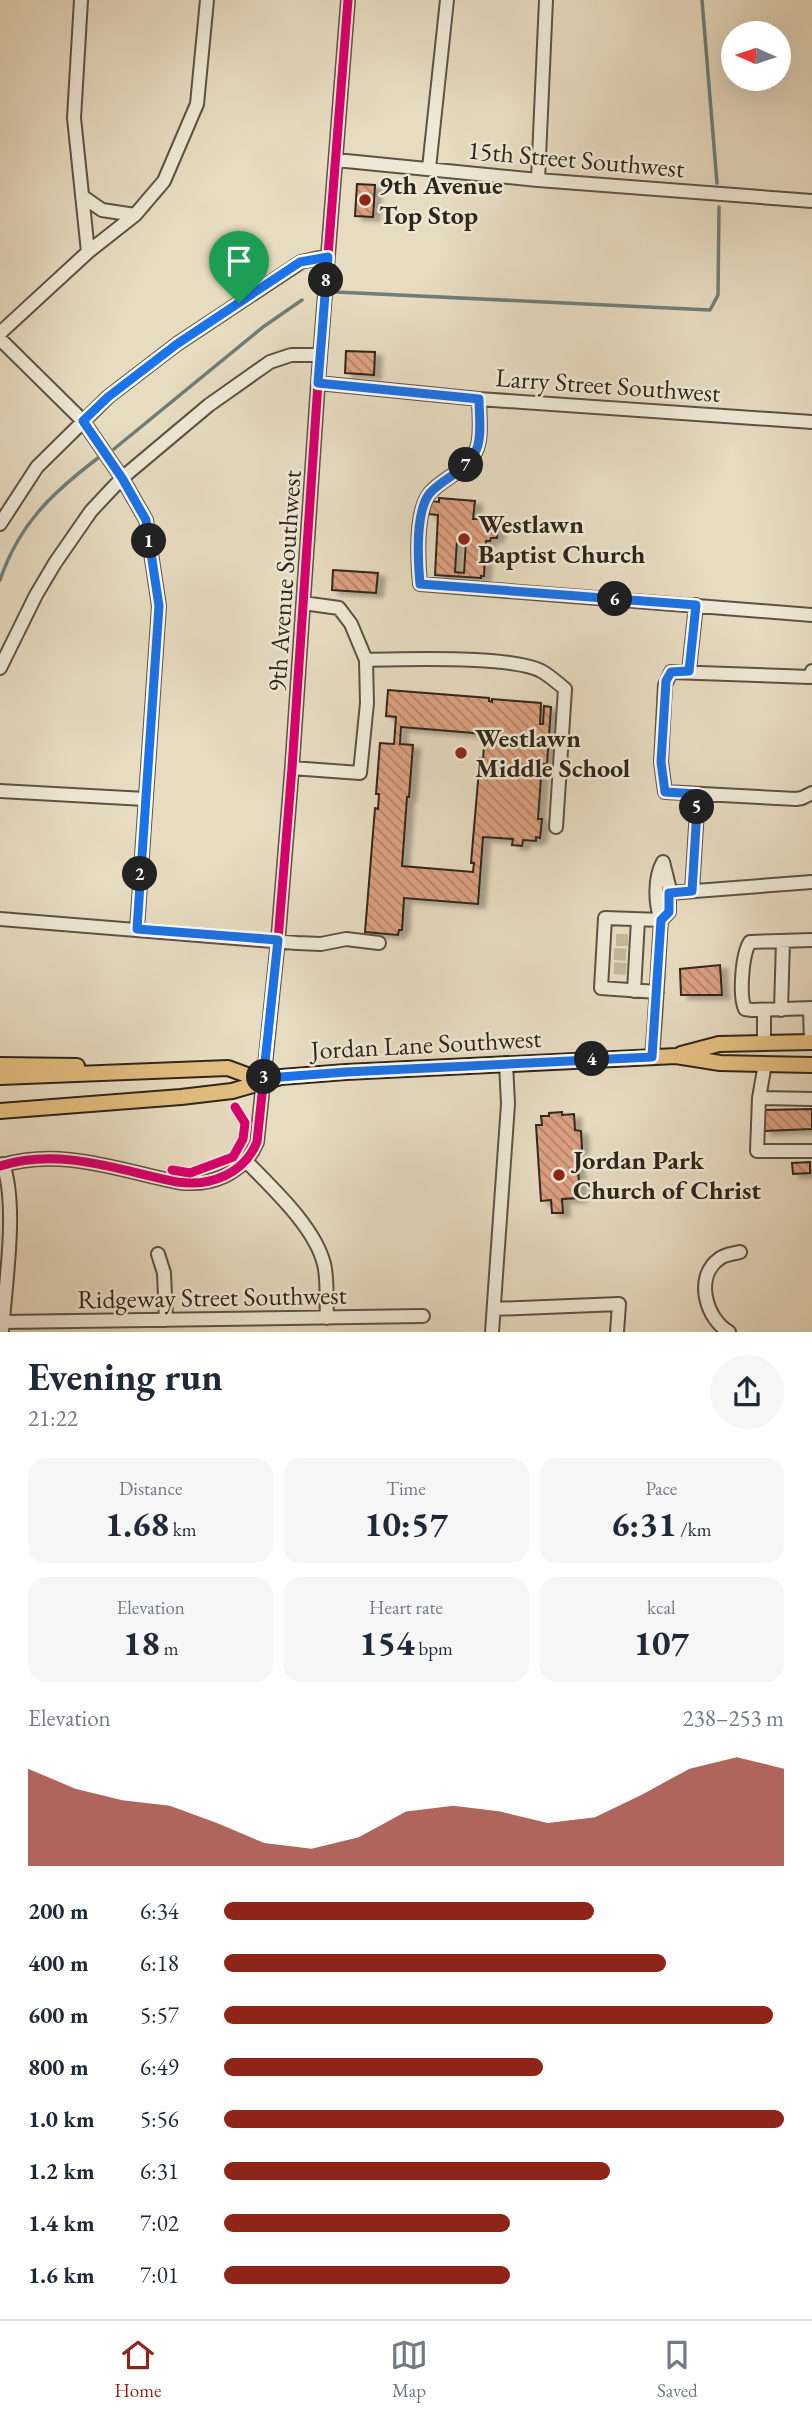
<!DOCTYPE html>
<html lang="en">
<head>
<meta charset="utf-8">
<style>
  :root { --surface:#fff; --page:#f6f6f7; --text:#1f2937; --muted:#747a83; --line:#e0e1e3; --accent:#8f2418 }
  body { margin:0; font-family:"EB Garamond",serif; background:var(--page); color:var(--text); height:100vh; display:flex; flex-direction:column; font-size:26px; white-space:nowrap }
  * { box-sizing:border-box; margin:0 }
  p { font-size:23px; color:var(--muted) }
  .icon { flex:none; width:38px; height:38px; fill:none; stroke:currentColor; stroke-width:2; stroke-linecap:round; stroke-linejoin:round }
  .map { position:relative; height:1332px; overflow:hidden }
  .details { display:flex; flex-direction:column; background:var(--surface); flex:1 }
  .details>* { flex:none }
  .needle { width:46px; rotate:273deg }
  .fabs { position:absolute; left:721px; top:21px; display:grid; gap:14px }
  .fabs a { display:grid; place-items:center; width:70px; height:70px; border-radius:50%; background:var(--surface); box-shadow:0 7px 28px #0002; font-size:35px }
  .pin { position:absolute; display:grid; place-items:center; width:60px; height:60px; color:#fff; margin:-72px -30px; border-radius:50% 50% 50% 0; rotate:-45deg; box-shadow:0 0 7px #0007 }
  .pin .icon { rotate:45deg }
  .km { position:absolute; width:35px; height:35px; margin:-18px; border-radius:50%; background:#222; color:#fff; font-size:19px; line-height:35px; text-align:center }
  .round { display:grid; place-items:center; flex:none; width:74px; height:74px; border-radius:37px; background:var(--page) }
  .summary { display:flex; align-items:center; justify-content:space-between; height:119px; padding:0 28px }
  h1 { font-size:38px; font-weight:700; line-height:52px }
  .figures { display:grid; grid-template-columns:repeat(3,1fr); gap:10px; height:119px; padding:7px 28px }
  .figures div { display:grid; align-content:center; border-radius:18px; background:var(--page); text-align:center }
  .figures b { font-size:35px; font-weight:700 }
  .figures small { font-size:19px; font-weight:400 }
  .figures p { font-size:19px }
  .chart { height:196px; padding:14px 28px }
  .chart p { display:flex; justify-content:space-between }
  .chart svg { width:100%; height:126px; margin-top:7px; fill:var(--accent); opacity:.7 }
  ul { padding:0 28px; list-style:none; font-size:23px }
  li { display:grid; grid-template-columns:112px 84px 1fr; align-items:center; height:52px }
  li i { height:18px; border-radius:9px; background:var(--accent) }
  .dock { display:flex; justify-content:space-around; align-items:center; height:98px; border-top:2px solid var(--line); background:var(--surface); font-size:19px; color:var(--muted) }
  .dock a { display:grid; justify-items:center; gap:4px }
  .dock .on { color:var(--accent) }
  .map>svg:first-child { display:block }
</style>
</head>
<body>
<div class="map">
<svg width="812" height="1332" viewBox="0 0 812 1332">
  <defs>
    <pattern id="building-back-hatch" width="6" height="6" patternUnits="userSpaceOnUse" patternTransform="scale(1.75)"><rect width="6" height="6" fill="#dca080"/><path d="M-1 5l2 2M0 0l6 6M5-1l2 2" fill="none" stroke="#b38268"/></pattern>
    <filter id="shadow"><feDropShadow dx="7" dy="4" stdDeviation="2" flood-color="#0004"/></filter>
  </defs>
  <rect width="100%" height="100%" fill="#e7dbc0"/>
  <filter id="stains"><feTurbulence type="fractalNoise" baseFrequency=".00286" numOctaves="4"/><feColorMatrix values="0 0 0 0 .2 0 0 0 0 .09 0 0 0 0 .02 0 0 0 .5 -.17"/></filter>
  <radialGradient id="worn" r=".72"><stop offset=".6" stop-color="#630" stop-opacity="0"/><stop offset="1" stop-color="#630" stop-opacity=".3"/></radialGradient>
  <g fill="none" stroke-linecap="round" stroke-linejoin="round">
    <!-- stream -->
    <path stroke="#6e7e78" stroke-width="3.5" d="M702,0L717,183
      M336,292L710,310L718,295L719,207
      M114,449L263,327L302,300
      M0,580C19,524 52,493 98,458"/>
  </g>
  <!-- building -->
  <path fill="url(#building-back-hatch)" stroke="#30251b" stroke-width="2" fill-rule="evenodd" filter="url(#shadow)" d="M357,184L375,185L373,217L355,216Z
    M346,351L375,352L374,375L345,373Z
    M439,498L475,501L473,519H481L482,515L494,516V520L498,521L497,538H491L490,541H486L484,576H481V578L435,575L438,515L429,514L430,501L439,502ZM457,540H466L464,573L455,572Z
    M333,570L378,573L376,593L332,590Z
    M388,690L489,698V701L492,702V699L541,703L540,724H543L544,706L551,707L547,764H542L538,819H542L540,838L536,837V841L523,840L522,846L512,845L513,839L483,837L478,904L404,898L402,930H399L398,935L365,932L375,808L378,809L379,794H376L380,743L394,744L396,717L386,716ZM401,727L485,734L483,759L480,758L471,863H474L473,872L402,866L407,797H409L413,745L400,744Z
    M720,965L722,995H681L680,969Z
    M812,1109V1129L764,1131L763,1110Z
    M562,1112V1115L574,1114L575,1130L581,1131L582,1149L577,1152L580,1198L562,1199L563,1213H552L551,1200L541,1201L536,1125H542L541,1116H549V1113Z
    M810,1162V1173L793,1174L792,1163Z"/>
  <g fill="none" stroke-linecap="round" stroke-linejoin="round">
    <!-- minor-tunnel -->
    <path stroke="#c2b79f" stroke-width="12" stroke-dasharray="12 6" stroke-linecap="butt" d="M616,940H629
      M614,954L628,955
      M614,968L627,969"/>
    <defs>
      <path id="minor" d="M81,0L74,118L88,252
        M336,160L538,180L812,201
        M429,168L447,0
        M538,180L546,0
        M82,196L102,210L135,215
        M0,333L88,252L135,215L164,181L197,104L207,0
        M0,339L83,421L122,478L146,520L159,606L137,929
        M318,383L479,399L812,422
        M479,399C479,413 482,435 477,448C469,471 445,476 430,493C415,511 418,562 420,584L812,615
        M0,524L37,467L108,397L177,344L301,262L328,256
        M366,660C402,659 515,655 543,672C551,677 558,683 565,689L556,827
        M0,668L36,595L55,563L91,511L122,478L209,405L270,362L291,355H320
        M689,671L696,605
        M812,671L810,677L671,672L665,685L661,762L665,792L796,799L802,798L812,793
        M292,768L360,773L367,703L366,660L351,624L339,608L303,603
        M0,791L145,799
        M692,891L698,794
        M669,893L812,882
        M0,919L297,943L321,944L346,939L379,943
        M812,940L750,942C742,954 739,996 745,1009L752,1010L812,1008
        M634,991L638,920
        M810,1009L811,1042
        M781,1010L783,941
        M764,1042V1010
        M652,1057C656,1011 658,966 661,920C655,904 654,878 663,862L669,886V912L661,920L605,918L601,988L657,992
        M765,1064L759,1098L757,1151H812
        M759,1098L812,1099
        M246,1161C272,1188 315,1227 324,1264C328,1280 326,1301 327,1318
        M0,1166C60,1147 118,1170 177,1182C210,1187 244,1174 257,1142L278,940L292,768L318,383L348,0
        M158,1254L164,1273L166,1320
        M494,1309L619,1304L617,1332
        M2,1322L423,1316
        M2,1332C5,1286 18,1206 3,1164
        M492,1332L508,1104L506,1063
        M729,1332C706,1319 694,1277 719,1259C725,1254 733,1254 740,1252"/>
      <path id="major" d="M681,1054L719,1044L812,1042
        M0,1065L77,1066
        M0,1077L228,1068L263,1081
        M0,1111L181,1097L232,1091L281,1077L346,1072L676,1056L720,1063L812,1065"/>
    </defs>
    <!-- minor casing -->
    <use href="#minor" stroke="#5e5244" stroke-width="16"/>
    <!-- major casing -->
    <use href="#major" stroke="#30251b" stroke-width="18"/>
    <!-- minor -->
    <use href="#minor" stroke="#efe8d6" stroke-width="12"/>
    <!-- major -->
    <use href="#major" stroke="#e4be80" stroke-width="14"/>
    <defs>
      <path id="cycleway" d="M0,1166C60,1147 118,1170 177,1182C210,1187 244,1174 257,1142L278,940L292,768L318,383L348,0
        M172,1170L190,1173L233,1157L243,1139L245,1123L235,1107"/>
    </defs>
    <!-- cycleway casing -->
    <use href="#cycleway" stroke="#efe8d6" stroke-width="13"/>
    <!-- cycleway -->
    <use href="#cycleway" stroke="#d6006c" stroke-width="9"/>
  </g>
  <g fill="none" stroke-linecap="round" stroke-linejoin="round">
    <defs>
      <path id="route" d="M328,257L318,383L479,399C479,413 482,435 477,448C469,471 445,476 430,493C415,511 418,562 420,584L696,605L689,671L671,672L666,681L661,762L665,792L698,794L692,891L669,893V912L661,920L652,1057L346,1072L281,1077L263,1081L278,940L137,929L159,606L146,520L122,478L83,421L108,397L177,344L300,262Z"/>
    </defs>
    <!-- route casing -->
    <use href="#route" stroke="#fff" stroke-width="14"/>
    <!-- route -->
    <use href="#route" stroke="#1a73e8" stroke-width="9"/>
  </g>
  <!-- markers -->
  <g fill="#8f2418" stroke="#efe8d6" stroke-width="2.5">
    <circle cx="365" cy="200" r="7"/>
    <circle cx="464" cy="539" r="7"/>
    <circle cx="461" cy="753" r="7"/>
    <circle cx="559" cy="1175" r="7"/>
  </g>
  <g text-anchor="middle" stroke-width="5" stroke-linejoin="round" paint-order="stroke">
    <!-- street labels -->
    <g font-size="26" fill="#30251b" stroke="#efe8d6">
      <text transform="translate(576 159) rotate(5)" y="9">15th Street Southwest</text>
      <text transform="translate(608 385) rotate(4)" y="9">Larry Street Southwest</text>
      <text transform="translate(284 581) rotate(-86)" y="9">9th Avenue Southwest</text>
      <text transform="translate(426 1044) rotate(-3)" y="9">Jordan Lane Southwest</text>
      <text transform="translate(212 1297) rotate(-1)" y="9">Ridgeway Street Southwest</text>
    </g>
    <!-- poi labels -->
    <g font-size="26" font-weight="bold" fill="#30251b" stroke="#efe8d6" text-anchor="start">
      <text x="379" y="194">9th Avenue<tspan x="379" dy="30">Top Stop</tspan></text>
      <text x="478" y="533">Westlawn<tspan x="478" dy="30">Baptist Church</tspan></text>
      <text x="475" y="747">Westlawn<tspan x="475" dy="30">Middle School</tspan></text>
      <text x="573" y="1169">Jordan Park<tspan x="573" dy="30">Church of Christ</tspan></text>
    </g>
  </g>
  <rect width="100%" height="100%" filter="url(#stains)"/>
  <rect width="100%" height="100%" fill="url(#worn)"/>
</svg>
<div class="fabs">
<a><svg class="needle" viewBox="-14 -14 28 28"><path d="M0-13l5 13h-10z" fill="#e53935"/><path d="M0 13l5-13h-10z" fill="#747a83"/></svg></a>
</div>
<div class="pin" style="left:239px;top:303px;background:#1e9e55"><svg class="icon" aria-label="arrive" viewBox="0 0 24 24"><path d="M6 21V4h12l-3 4 3 4H6"/></svg></div>
<b class="km" style="left:149px;top:541px">1</b>
<b class="km" style="left:140px;top:874px">2</b>
<b class="km" style="left:264px;top:1077px">3</b>
<b class="km" style="left:592px;top:1059px">4</b>
<b class="km" style="left:697px;top:807px">5</b>
<b class="km" style="left:615px;top:599px">6</b>
<b class="km" style="left:466px;top:465px">7</b>
<b class="km" style="left:326px;top:280px">8</b>
</div>
<section class="details">
<div class="summary"><div><h1>Evening run</h1><p>21:22</p></div><a class="round"><svg class="icon" aria-label="share" viewBox="0 0 24 24"><path d="M12 15V3M7 8l5-5 5 5M5 13v7h14v-7"/></svg></a></div>
<div class="figures">
<div><p>Distance</p><b>1.68<small> km</small></b></div>
<div><p>Time</p><b>10:57</b></div>
<div><p>Pace</p><b>6:31<small> /km</small></b></div>
</div>
<div class="figures">
<div><p>Elevation</p><b>18<small> m</small></b></div>
<div><p>Heart rate</p><b>154<small> bpm</small></b></div>
<div><p>kcal</p><b>107</b></div>
</div>
<div class="chart"><p><span>Elevation</span>238–253 m</p>
<svg viewBox="0 0 160 44" preserveAspectRatio="none"><path d="M0 44V10L10 17L20 21L30 23L40 29L50 36L60 38L70 34L80 25L90 23L100 25L110 29L120 27L130 19L140 10L150 6L160 10V44z"/></svg>
</div>
<ul>
<li><b>200 m</b>6:34<i style="width:66%"></i></li>
<li><b>400 m</b>6:18<i style="width:79%"></i></li>
<li><b>600 m</b>5:57<i style="width:98%"></i></li>
<li><b>800 m</b>6:49<i style="width:57%"></i></li>
<li><b>1.0 km</b>5:56<i style="width:100%"></i></li>
<li><b>1.2 km</b>6:31<i style="width:69%"></i></li>
<li><b>1.4 km</b>7:02<i style="width:51%"></i></li>
<li><b>1.6 km</b>7:01<i style="width:51%"></i></li>
</ul>
</section>
<nav class="dock">
<a class="on"><svg class="icon" aria-label="home" viewBox="0 0 24 24"><path d="M3 11l9-7 9 7M6 9v11h12V9"/></svg>Home</a>
<a><svg class="icon" aria-label="map" viewBox="0 0 24 24"><path d="M3 6l6-2 6 2 6-2v14l-6 2-6-2-6 2zM9 4v14M15 6v14"/></svg>Map</a>
<a><svg class="icon" aria-label="saved" viewBox="0 0 24 24"><path d="M7 4h10v16l-5-4-5 4z"/></svg>Saved</a>
</nav>
</body>
</html>
